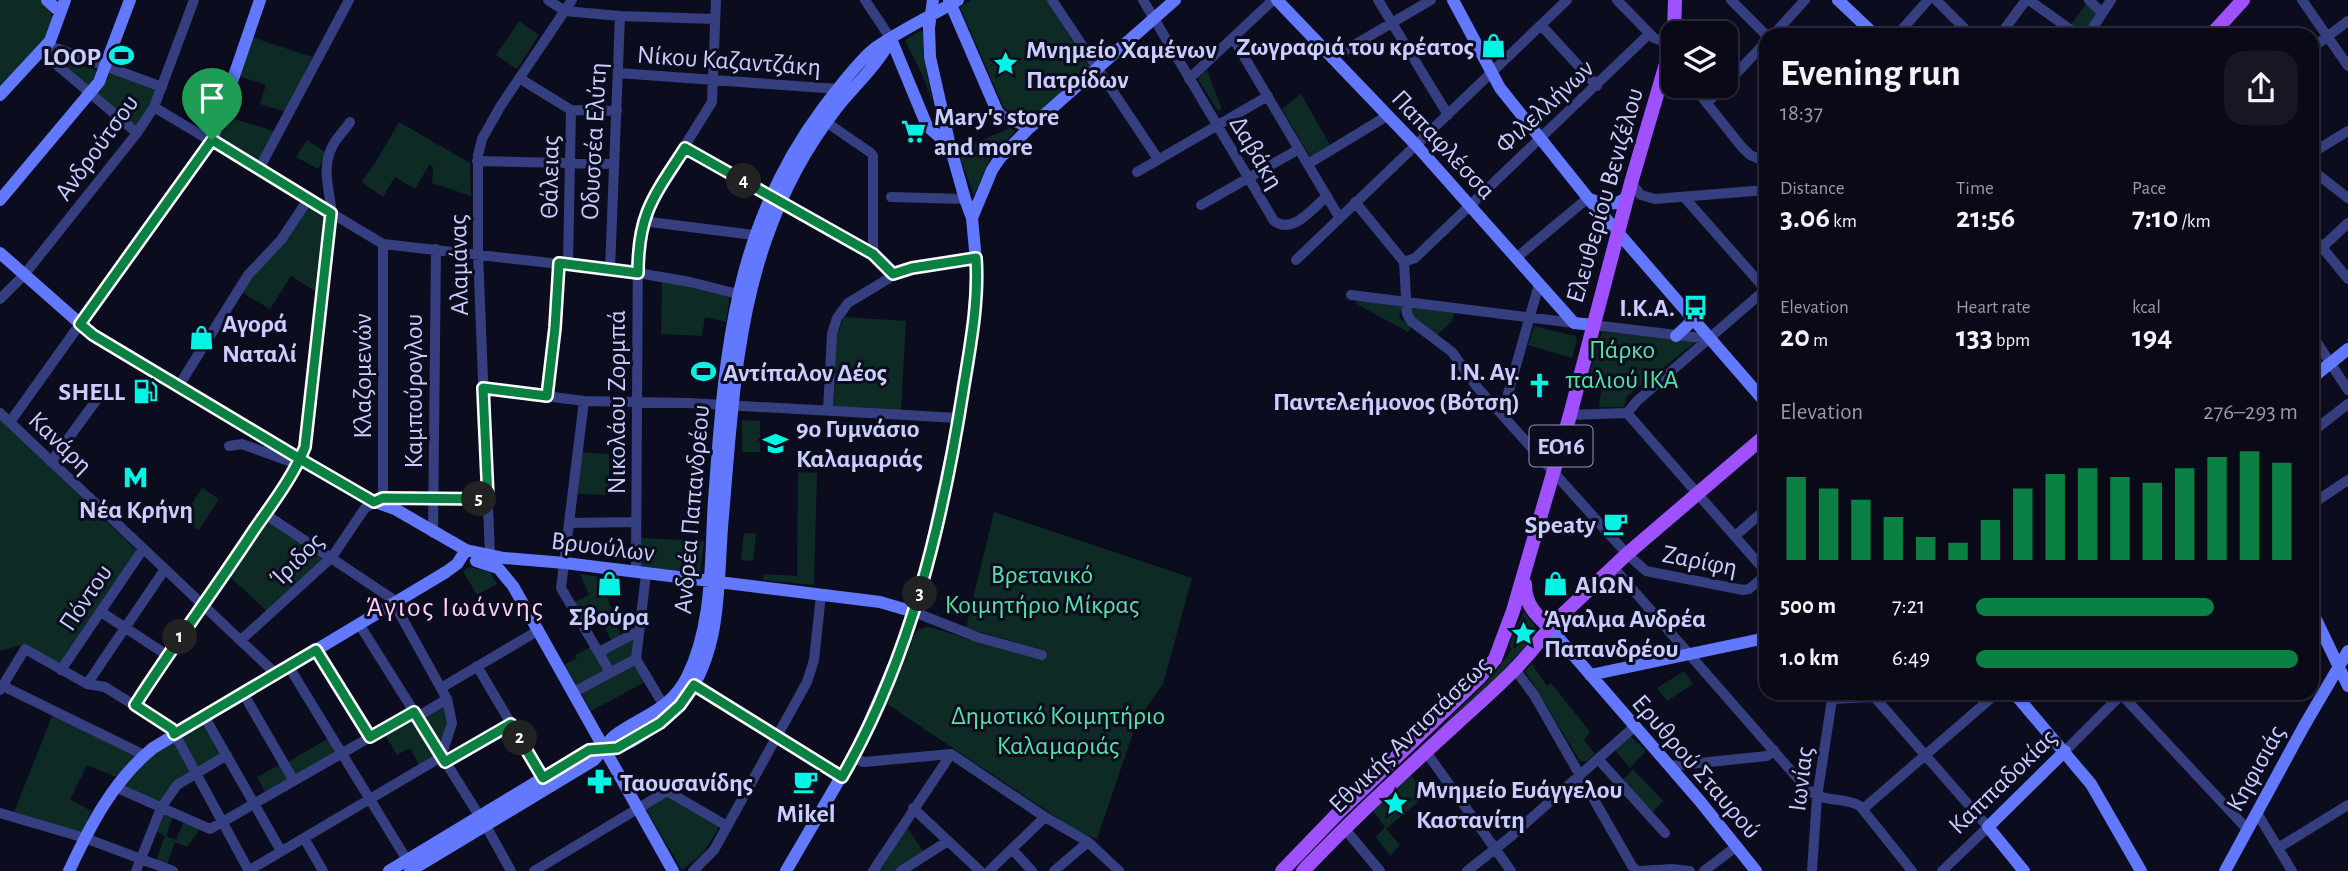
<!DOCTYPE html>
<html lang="en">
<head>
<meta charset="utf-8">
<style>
  :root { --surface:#090917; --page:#171724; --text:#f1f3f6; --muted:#999aa1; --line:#292a36; --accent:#0b8043 }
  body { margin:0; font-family:"Alegreya Sans",sans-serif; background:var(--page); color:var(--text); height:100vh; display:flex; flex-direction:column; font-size:26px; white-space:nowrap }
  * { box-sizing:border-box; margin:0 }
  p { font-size:23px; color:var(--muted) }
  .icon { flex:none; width:38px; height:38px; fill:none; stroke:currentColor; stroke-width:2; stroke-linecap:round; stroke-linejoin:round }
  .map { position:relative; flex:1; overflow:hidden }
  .details { position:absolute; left:1759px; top:28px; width:560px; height:672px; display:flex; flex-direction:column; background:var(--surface); border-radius:21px; box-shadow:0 2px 5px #0004,0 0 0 2px var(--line) }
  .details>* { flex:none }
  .controls { position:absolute; left:1661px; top:21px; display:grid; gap:14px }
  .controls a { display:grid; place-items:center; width:77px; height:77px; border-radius:14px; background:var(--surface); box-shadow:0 2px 5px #0004,0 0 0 2px var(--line); font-size:35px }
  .pin { position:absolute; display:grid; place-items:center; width:60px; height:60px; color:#fff; margin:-72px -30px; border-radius:50% 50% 50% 0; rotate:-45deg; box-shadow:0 0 7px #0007 }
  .pin .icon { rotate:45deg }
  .km { position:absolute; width:35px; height:35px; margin:-18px; border-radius:50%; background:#222; color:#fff; font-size:19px; line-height:35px; text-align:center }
  .round { display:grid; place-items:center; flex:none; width:74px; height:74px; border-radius:21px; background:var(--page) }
  .head { display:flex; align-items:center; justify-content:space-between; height:119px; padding:0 21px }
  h1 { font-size:38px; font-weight:700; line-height:52px }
  .figures { display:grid; grid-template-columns:repeat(3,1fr); gap:10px; height:119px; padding:7px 21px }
  .figures div { display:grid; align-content:center }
  .figures b { font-size:30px; font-weight:700 }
  .figures small { font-size:19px; font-weight:400 }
  .figures p { font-size:19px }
  .chart { height:196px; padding:14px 21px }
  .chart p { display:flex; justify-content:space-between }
  .chart svg { width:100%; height:126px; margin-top:7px; stroke:var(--accent); stroke-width:6 }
  ul { padding:0 21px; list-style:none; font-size:23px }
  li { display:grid; grid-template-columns:112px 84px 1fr; align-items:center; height:52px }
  li i { height:18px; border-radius:9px; background:var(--accent) }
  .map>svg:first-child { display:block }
</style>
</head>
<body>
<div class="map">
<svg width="2348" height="871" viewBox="0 0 2348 871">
  <rect width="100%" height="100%" fill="#0c0c1f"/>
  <!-- green -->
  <path fill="#0e2a24" d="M0,0H40L50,10L54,19L45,43L0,90Z
    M971,0H1046L1091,69L1030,120L1004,108L960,7Z
    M2089,0L2103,10L2086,35L2069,27Z
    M519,21L539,35L517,69L496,55Z
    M920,31L923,32V52L937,127L933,126C940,102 915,62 905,40Z
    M252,37L312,57L286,112L260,104L266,85L238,76Z
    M58,54L98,71L88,89L56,57Z
    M111,70L157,89L152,103L136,129L95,94L108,78Z
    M1207,70L1222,109L1218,111L1199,81V77Z
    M1301,94L1331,147L1311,158L1282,109Z
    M224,116L274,131L258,163L216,138Z
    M399,122L470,163L471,196L432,183L433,167L429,165L415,189L395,177L383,197L361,182L374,165Z
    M1010,128L1015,131L989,161L974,195L957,151Z
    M307,140L327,153L318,169L296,157Z
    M310,201L328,213L318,293L291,276L270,309L241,292Z
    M662,280L730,295L726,322L705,317L702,336L661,334Z
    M1359,301L1403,306L1399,318L1412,326L1408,332L1355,303Z
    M1410,307L1454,313L1452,321L1437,335L1412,319Z
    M844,317L906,321L901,411L834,407L836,338Z
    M1534,326L1575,336L1577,340L1572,358L1528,345Z
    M1602,332L1697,341L1627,396L1624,407H1599L1602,385L1587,383Z
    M0,419L138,552L61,665L30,646L21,645L0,651Z
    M742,420L760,421V452H742Z
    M580,452L609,454V495L576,494Z
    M798,472L817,473L814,585L763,580L764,574L797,576Z
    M202,488L219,499L199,530L182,519Z
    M994,512L1192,578L1163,684L1137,721L1097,839L1077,831L887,704L916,631L928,626L967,639L1045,659L1047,651L966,628Z
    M266,519L325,559L268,612L227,574Z
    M744,533L756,534L753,561L741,560Z
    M639,538L704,541L700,574L639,566Z
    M470,567L490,572L497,584L477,595L463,571Z
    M580,574L600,577L621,637L612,642L596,610L581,617L572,603L589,595Z
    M1524,611L1538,630L1536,635L1484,691L1434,735C1460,704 1491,685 1512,648L1509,646Z
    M637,634L634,658L612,669L603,652Z
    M593,646L608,672L575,689L562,666L577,658L575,655Z
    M636,661L647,681L591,711L580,691Z
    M1532,664L1547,686L1551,683L1590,732L1584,740L1595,754L1587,761H1580L1525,671Z
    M1684,671L1693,684L1667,701L1657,688Z
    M445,702L449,722L440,752L421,717Z
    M53,714L139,755L116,777L87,765L70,799L91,811L82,834L14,812Z
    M414,715L437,754L419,765L410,748L397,755L384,733Z
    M204,720L225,755L196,770L178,736Z
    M1631,736L1646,751L1630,768L1615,750Z
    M173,738L191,774L161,807L119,787L133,769Z
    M329,738L338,752L295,778L286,763Z
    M281,764L289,779L265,792L257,777Z
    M1633,769L1663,801L1651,814L1621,782Z
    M1411,775L1427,794L1386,829L1400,845L1390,856L1376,837L1385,827L1372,809Z
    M666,796L718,826V830L702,854L682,870L646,809Z
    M162,811L173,816L166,836L176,840L184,821L201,828L187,847L175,842L166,867L155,863L165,836L154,830Z
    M905,824L924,853L896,871H875Z"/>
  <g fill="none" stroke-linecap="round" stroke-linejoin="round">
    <!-- street -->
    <path stroke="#353f80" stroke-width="10" d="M548,0L565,11L620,16L715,19
      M865,0L891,39
      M1052,0L1158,159
      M1143,0L1274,221C1293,235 1313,208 1327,196
      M1378,0L1448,115
      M1617,0L1654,38L1672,44
      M1731,0L1766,35
      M1936,0L1971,35
      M2029,0L2078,35
      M2089,0L2102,13
      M2302,0L2348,66
      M1541,25L1597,86
      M1773,35L1805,0
      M1897,35L1928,0
      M2000,35L2026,0
      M2088,35L2111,0
      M1233,38L1339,217
      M2312,48L2348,21
      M1332,58L1431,0
      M618,73L838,89
      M519,78L571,110L568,264
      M1189,79L1273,0
      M1726,84L1766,42
      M1693,86L1741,146L1750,155L1766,162
      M1708,102L1724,86
      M154,107L383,244L638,273L690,282L738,294
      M571,110L617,111
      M826,122L871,153L873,156V254
      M137,133L51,60L45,47L59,49L162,87
      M685,148L873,254L893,274
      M2312,153L2348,131
      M477,161L613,164
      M1308,164L1387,116
      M259,169L349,0
      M2312,170L2348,198
      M1137,172L1268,96
      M1631,183L1641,195L1655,199L1766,190
      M891,197L965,199
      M1684,197L1766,290
      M1355,202L1404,262L1407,314L1411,321L1452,352L1477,387L1627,554L1646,571L1743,590L1749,589L1766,575
      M1201,205L1299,149
      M642,221L754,235
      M2312,235L2348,279
      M2312,257L2348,223
      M1516,258L1588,198
      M1296,260L1567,0
      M1404,262L1415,258L1649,34
      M610,269L620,16
      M1351,295L1574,323
      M0,299L24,275L137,133L154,107L194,0
      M1593,325L1710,339
      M2312,335L2348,390
      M178,387L248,275L281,240L309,198
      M483,388L584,401L688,403L959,418
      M547,395L555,328L559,263
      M584,401L561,588L610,672
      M828,410L832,334L837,318L848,303L901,271L976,259
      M0,413L276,674
      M1627,413L1766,572
      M1627,413L1637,401L1766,289
      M1502,415L1539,284
      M1570,415L1627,413
      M10,422L80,324
      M2312,432L2348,404
      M229,446L242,444L297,464
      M51,462L98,398
      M383,498L488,499
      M2312,504L2348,480
      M265,514L391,598L447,699L452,723L441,757
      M569,523L636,522
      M433,533L436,249
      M1735,536L1766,509
      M490,556L478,253V155L482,139L500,107L572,0
      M1613,567L1807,789C1825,804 1843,796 1860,806L1912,871
      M636,572L638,239L642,221L651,200L712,102L716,0
      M646,574L636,659L664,706
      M101,612L167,655
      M914,612L977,637L1042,655
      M359,624L480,817
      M241,640L332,557L365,508L383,498V244
      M316,650L370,737
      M599,652L639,631
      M477,666L543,778
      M289,667L407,860
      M1514,668L1534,695L1632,866L1637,871
      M61,670L143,549
      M87,684L165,569
      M693,685L842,777
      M3,686L144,755
      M441,688L539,630
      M0,690L25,649L87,684L105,687L172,729L249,871
      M574,692L636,659
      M243,693L294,781
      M1871,693L1988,827L1942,871
      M2120,693L2247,829
      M1833,699L1874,697
      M135,705L167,655L265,514L305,448L331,206C328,186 322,165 333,145C337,137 345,130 350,122
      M204,716L281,851
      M417,717L447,699
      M2065,751L2123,693
      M1426,752L1511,871
      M951,754L1045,817L1088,842L1119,871
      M853,758L864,762L951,754
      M1598,759L1665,833
      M445,762L511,724
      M1670,766L1767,756L1774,750
      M115,787L210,829L414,712
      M913,808L980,871
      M1863,809L1997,693
      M0,813L85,838L173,871
      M2257,813L2292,871
      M486,826L511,871
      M1344,828L1380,871
      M304,838L323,871
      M2278,848L2348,805
      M1012,849L1032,871
      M136,871L161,808L177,785L227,755
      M248,871L441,757
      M534,871L667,791L727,826
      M693,871L714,850L807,682L814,660L821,595
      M873,871L951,754
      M901,871L948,841
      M989,871L1045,817
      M1054,871L1088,842
      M1467,871L1509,838L1634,727
      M1640,871L1672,869L1690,871
      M1704,871L1737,846
      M1812,871L1817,797L1833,693"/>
    <!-- secondary -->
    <path stroke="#6178ff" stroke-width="12" d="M47,0L60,12
      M949,0L997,111L1001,116L1030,127
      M1277,0L1416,145L1574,323L1593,325
      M1453,0L1500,88L1588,198L1766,403
      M1838,0L1875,35
      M891,39L927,126L950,146
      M0,95L50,41L65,0
      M1590,199C1603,204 1618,208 1628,195
      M0,200L99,82L130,0
      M972,218L992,170L1000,158L1027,130L1175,0
      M0,253L93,335L312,467L375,502L395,509L466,550L504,558L565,563L880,602L914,612
      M80,324L212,140L260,0
      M1676,336L1693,320
      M2312,378L2348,349
      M476,561L498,568L513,586L673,871
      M2312,611L2348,686
      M1549,627L1699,800L1756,871
      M1590,675L1766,638
      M2014,693L2091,784L2141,871
      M69,871C91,824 113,781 153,748L446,572L457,564L466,550
      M389,871L589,750C597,749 607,749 615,748C635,744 675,712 687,696C724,643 717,576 723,516C731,424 735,328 766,240C782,193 805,149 836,109C854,86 878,65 891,39
      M410,871L594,760C601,753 607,742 614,736C642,715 670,711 687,677C714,623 710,558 714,500C725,354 732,230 823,108C836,91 859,60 875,48C901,30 931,16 958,0
      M786,871L859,746L900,651L924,580L959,418L974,318L977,272L972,218L965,199L950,146L930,57L929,28L933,0
      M2024,871L1988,827L2065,751
      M2225,871L2304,726L2348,651"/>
    <!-- primary -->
    <path stroke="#a051ff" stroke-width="14" d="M1674,33L1675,0
      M2211,35L2243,0
      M1525,584C1525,604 1535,614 1549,627
      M1282,871L1340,811L1479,678L1495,659L1513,611L1570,415L1631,183L1673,40
      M1303,871C1352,819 1405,771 1457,723C1489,694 1526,663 1549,627L1627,554L1766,435"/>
  </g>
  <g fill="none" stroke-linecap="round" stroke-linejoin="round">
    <defs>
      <path id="route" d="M212,140L331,213L305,447C293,477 272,504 254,530C215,589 173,646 135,705L172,729L174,734L316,650L370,737L414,712L445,762L511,724L543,778L589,750L617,748L660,723L680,705L694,685L842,777C910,659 942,525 963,391C970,347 979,303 976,258L912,268L893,274L873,254L685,148C654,196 638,213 638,273L559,263L555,328L547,396L483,388L488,499L383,498L374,502L300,459L93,335L80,324L212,140"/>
    </defs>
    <!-- route casing -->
    <use href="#route" stroke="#fff" stroke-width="14"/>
    <!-- route -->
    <use href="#route" stroke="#0b8043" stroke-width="9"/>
  </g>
  <!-- icons -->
  <defs>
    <symbol id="shop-bare" viewBox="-9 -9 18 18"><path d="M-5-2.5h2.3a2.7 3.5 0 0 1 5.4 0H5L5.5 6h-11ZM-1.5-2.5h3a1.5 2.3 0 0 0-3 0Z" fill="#00f5e4" stroke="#0c0c1f" stroke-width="2.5" paint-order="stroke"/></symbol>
    <symbol id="stadium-bare" viewBox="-9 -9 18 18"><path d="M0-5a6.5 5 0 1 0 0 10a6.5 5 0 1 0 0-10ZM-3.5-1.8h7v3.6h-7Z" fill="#00f5e4" stroke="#0c0c1f" stroke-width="2.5" paint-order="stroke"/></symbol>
    <symbol id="sight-bare" viewBox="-9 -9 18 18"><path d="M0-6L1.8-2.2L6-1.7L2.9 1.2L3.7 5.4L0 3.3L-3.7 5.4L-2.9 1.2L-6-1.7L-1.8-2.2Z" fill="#00f5e4" stroke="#0c0c1f" stroke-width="2.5" paint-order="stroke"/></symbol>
    <symbol id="supermarket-bare" viewBox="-9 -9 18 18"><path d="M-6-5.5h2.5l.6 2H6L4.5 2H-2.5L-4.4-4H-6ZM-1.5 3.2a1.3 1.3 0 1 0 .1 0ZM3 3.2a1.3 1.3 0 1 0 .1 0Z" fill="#00f5e4" stroke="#0c0c1f" stroke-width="2.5" paint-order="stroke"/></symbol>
    <symbol id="bus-bare" viewBox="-9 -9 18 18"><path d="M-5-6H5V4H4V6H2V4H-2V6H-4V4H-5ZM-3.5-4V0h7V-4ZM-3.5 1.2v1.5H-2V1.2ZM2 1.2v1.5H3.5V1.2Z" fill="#00f5e4" stroke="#0c0c1f" stroke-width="2.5" paint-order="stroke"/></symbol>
    <symbol id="church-bare" viewBox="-9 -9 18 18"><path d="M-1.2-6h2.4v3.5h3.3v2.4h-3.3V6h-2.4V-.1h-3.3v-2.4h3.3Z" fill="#00f5e4" stroke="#0c0c1f" stroke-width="2.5" paint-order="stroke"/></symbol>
    <symbol id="fuel-bare" viewBox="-9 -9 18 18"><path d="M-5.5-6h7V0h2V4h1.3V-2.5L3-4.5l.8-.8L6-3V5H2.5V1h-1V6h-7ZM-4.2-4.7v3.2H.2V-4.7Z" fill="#00f5e4" stroke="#0c0c1f" stroke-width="2.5" paint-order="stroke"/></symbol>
    <symbol id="school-bare" viewBox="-9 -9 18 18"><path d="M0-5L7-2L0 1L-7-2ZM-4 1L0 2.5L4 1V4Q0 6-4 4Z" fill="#00f5e4" stroke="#0c0c1f" stroke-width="2.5" paint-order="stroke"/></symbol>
    <symbol id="metro-bare" viewBox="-9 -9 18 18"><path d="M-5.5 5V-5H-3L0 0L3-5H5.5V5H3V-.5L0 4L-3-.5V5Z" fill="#00f5e4" stroke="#0c0c1f" stroke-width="2.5" paint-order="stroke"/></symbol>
    <symbol id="cafe-bare" viewBox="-9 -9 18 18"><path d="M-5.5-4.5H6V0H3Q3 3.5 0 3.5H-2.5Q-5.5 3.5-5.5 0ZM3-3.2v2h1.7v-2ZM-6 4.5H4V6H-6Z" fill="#00f5e4" stroke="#0c0c1f" stroke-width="2.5" paint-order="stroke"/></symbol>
    <symbol id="pharmacy-bare" viewBox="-9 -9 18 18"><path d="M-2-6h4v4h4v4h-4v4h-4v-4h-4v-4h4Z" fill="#00f5e4" stroke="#0c0c1f" stroke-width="2.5" paint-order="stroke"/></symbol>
  </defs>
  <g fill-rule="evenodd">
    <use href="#shop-bare" x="1476" y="28" width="35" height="35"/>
    <use href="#stadium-bare" x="104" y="38" width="35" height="35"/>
    <use href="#sight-bare" x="988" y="46" width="35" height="35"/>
    <use href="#supermarket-bare" x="896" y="114" width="35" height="35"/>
    <use href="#bus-bare" x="1678" y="290" width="35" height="35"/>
    <use href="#shop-bare" x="184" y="320" width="35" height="35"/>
    <use href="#stadium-bare" x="686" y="354" width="35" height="35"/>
    <use href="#church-bare" x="1522" y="368" width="35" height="35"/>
    <use href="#fuel-bare" x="128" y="374" width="35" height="35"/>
    <use href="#school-bare" x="758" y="426" width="35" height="35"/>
    <use href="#metro-bare" x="118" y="460" width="35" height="35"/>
    <use href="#cafe-bare" x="1598" y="506" width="35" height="35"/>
    <use href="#shop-bare" x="592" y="566" width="35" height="35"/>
    <use href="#shop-bare" x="1538" y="566" width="35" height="35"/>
    <use href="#sight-bare" x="1506" y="616" width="35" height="35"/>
    <use href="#cafe-bare" x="788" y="764" width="35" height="35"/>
    <use href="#pharmacy-bare" x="582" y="764" width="35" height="35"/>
    <use href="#sight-bare" x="1378" y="786" width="35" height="35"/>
  </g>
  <g text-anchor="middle" stroke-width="6" stroke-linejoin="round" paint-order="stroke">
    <!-- shield labels -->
    <rect fill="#0c0c1f" stroke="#9193bc" stroke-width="2" x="1529.5" y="425.5" width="63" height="41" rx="5"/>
    <g font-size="24" font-weight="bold" fill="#cacdff">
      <text x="1561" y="454">ΕΟ16</text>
    </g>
    <!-- poi labels -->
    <g font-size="26" font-weight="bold" fill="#cacdff" stroke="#0c0c1f" text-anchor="start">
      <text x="1474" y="55" text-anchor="end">Ζωγραφιά του κρέατος</text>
      <text x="1026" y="58">Μνημείο Χαμένων<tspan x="1026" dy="30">Πατρίδων</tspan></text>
      <text x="101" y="65" text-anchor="end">LOOP</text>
      <text x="934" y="125">Mary's store<tspan x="934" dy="30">and more</tspan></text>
      <text x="1675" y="316" text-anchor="end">Ι.Κ.Α.</text>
      <text x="222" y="332">Αγορά<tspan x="222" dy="30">Ναταλί</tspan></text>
      <text x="1520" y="380" text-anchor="end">Ι.Ν. Αγ.<tspan x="1520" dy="30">Παντελεήμονος (Βότση)</tspan></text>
      <text x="723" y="381">Αντίπαλον Δέος</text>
      <text x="125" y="400" text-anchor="end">SHELL</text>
      <text x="796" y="437">9ο Γυμνάσιο<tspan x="796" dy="30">Καλαμαριάς</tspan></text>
      <text x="136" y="518" text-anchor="middle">Νέα Κρήνη</text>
      <text x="1596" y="533" text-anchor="end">Speaty</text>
      <text x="1575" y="593">ΑΙΩΝ</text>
      <text x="609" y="625" text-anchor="middle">Σβούρα</text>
      <text x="1544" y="627">Άγαλμα Ανδρέα<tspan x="1544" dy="30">Παπανδρέου</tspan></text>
      <text x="620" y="791">Ταουσανίδης</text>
      <text x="1416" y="798">Μνημείο Ευάγγελου<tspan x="1416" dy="30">Καστανίτη</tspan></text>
      <text x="806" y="822" text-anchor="middle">Mikel</text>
    </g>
    <!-- street labels -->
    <g font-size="26" fill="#cacdff" stroke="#0c0c1f">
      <text transform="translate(729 60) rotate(4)" y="9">Νίκου Καζαντζάκη</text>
      <text transform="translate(1544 106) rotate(-43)" y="9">Φιλελλήνων</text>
      <text transform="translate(593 141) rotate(-87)" y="9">Οδυσσέα Ελύτη</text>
      <text transform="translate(1444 144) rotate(47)" y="9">Παπαφλέσσα</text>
      <text transform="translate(96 147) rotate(-54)" y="9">Ανδρούτσου</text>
      <text transform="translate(1257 152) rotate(59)" y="9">Δαβάκη</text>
      <text transform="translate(549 177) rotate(-89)" y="9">Θάλειας</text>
      <text transform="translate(1604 195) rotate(-74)" y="9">Ελευθερίου Βενιζέλου</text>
      <text transform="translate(458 265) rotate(-91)" y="9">Αλαμάνας</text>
      <text transform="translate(362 376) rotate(-90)" y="9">Κλαζομενών</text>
      <text transform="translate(413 391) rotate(-90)" y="9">Καμπούρογλου</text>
      <text transform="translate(616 402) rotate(-90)" y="9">Νικολάου Ζορμπά</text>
      <text transform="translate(61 442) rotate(44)" y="9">Κανάρη</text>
      <text transform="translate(691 509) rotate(-85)" y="9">Ανδρέα Παπανδρέου</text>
      <text transform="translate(603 546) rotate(7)" y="9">Βρυούλων</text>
      <text transform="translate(296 559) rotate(-45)" y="9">Ίριδος</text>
      <text transform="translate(1700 560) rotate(11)" y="9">Ζαρίφη</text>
      <text transform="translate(85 597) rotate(-56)" y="9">Πόντου</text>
      <text transform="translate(1409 734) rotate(-44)" y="9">Εθνικής Αντιστάσεως</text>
      <text transform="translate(1697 766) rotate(49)" y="9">Ερυθρού Σταυρού</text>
      <text transform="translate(2255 768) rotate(-61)" y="9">Κηφισιάς</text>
      <text transform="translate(1800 779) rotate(-83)" y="9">Ιωνίας</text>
      <text transform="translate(2002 781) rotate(-44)" y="9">Καππαδοκίας</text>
    </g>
    <!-- park labels -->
    <g font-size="26" fill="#52e3a6" stroke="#0c0c1f">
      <text x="1622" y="358">Πάρκο<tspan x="1622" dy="30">παλιού ΙΚΑ</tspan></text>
      <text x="1042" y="583">Βρετανικό<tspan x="1042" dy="30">Κοιμητήριο Μίκρας</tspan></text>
      <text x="1058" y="724">Δημοτικό Κοιμητήριο<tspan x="1058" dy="30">Καλαμαριάς</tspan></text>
    </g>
    <!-- neighbourhood labels -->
    <g font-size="28" letter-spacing="2" fill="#ffccf5" stroke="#0c0c1f">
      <text x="455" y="616">Άγιος Ιωάννης</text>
    </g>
  </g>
</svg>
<div class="controls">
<a><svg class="icon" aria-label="layers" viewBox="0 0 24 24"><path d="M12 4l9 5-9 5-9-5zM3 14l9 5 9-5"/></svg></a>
</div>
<div class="pin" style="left:212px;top:140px;background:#1e9e55"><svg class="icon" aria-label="arrive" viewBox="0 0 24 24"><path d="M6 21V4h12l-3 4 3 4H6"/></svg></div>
<b class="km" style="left:180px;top:637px">1</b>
<b class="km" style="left:520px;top:738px">2</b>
<b class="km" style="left:920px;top:594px">3</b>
<b class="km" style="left:744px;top:181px">4</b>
<b class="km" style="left:479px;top:499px">5</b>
<section class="details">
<div class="head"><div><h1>Evening run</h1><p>18:37</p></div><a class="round"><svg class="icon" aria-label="share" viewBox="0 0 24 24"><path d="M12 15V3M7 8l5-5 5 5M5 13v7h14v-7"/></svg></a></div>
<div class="figures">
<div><p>Distance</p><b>3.06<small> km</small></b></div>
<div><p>Time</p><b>21:56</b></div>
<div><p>Pace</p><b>7:10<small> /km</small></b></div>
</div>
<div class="figures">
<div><p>Elevation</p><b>20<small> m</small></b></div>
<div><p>Heart rate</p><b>133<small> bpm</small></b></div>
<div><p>kcal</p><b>194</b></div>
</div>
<div class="chart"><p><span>Elevation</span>276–293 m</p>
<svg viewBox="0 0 160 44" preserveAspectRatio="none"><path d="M5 44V15M15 44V19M25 44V23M35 44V29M45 44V36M55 44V38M65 44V30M75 44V19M85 44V14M95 44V12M105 44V15M115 44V17M125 44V12M135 44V8M145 44V6M155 44V10"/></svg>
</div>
<ul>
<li><b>500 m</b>7:21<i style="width:74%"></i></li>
<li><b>1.0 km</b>6:49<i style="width:100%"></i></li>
</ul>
</section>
</div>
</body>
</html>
